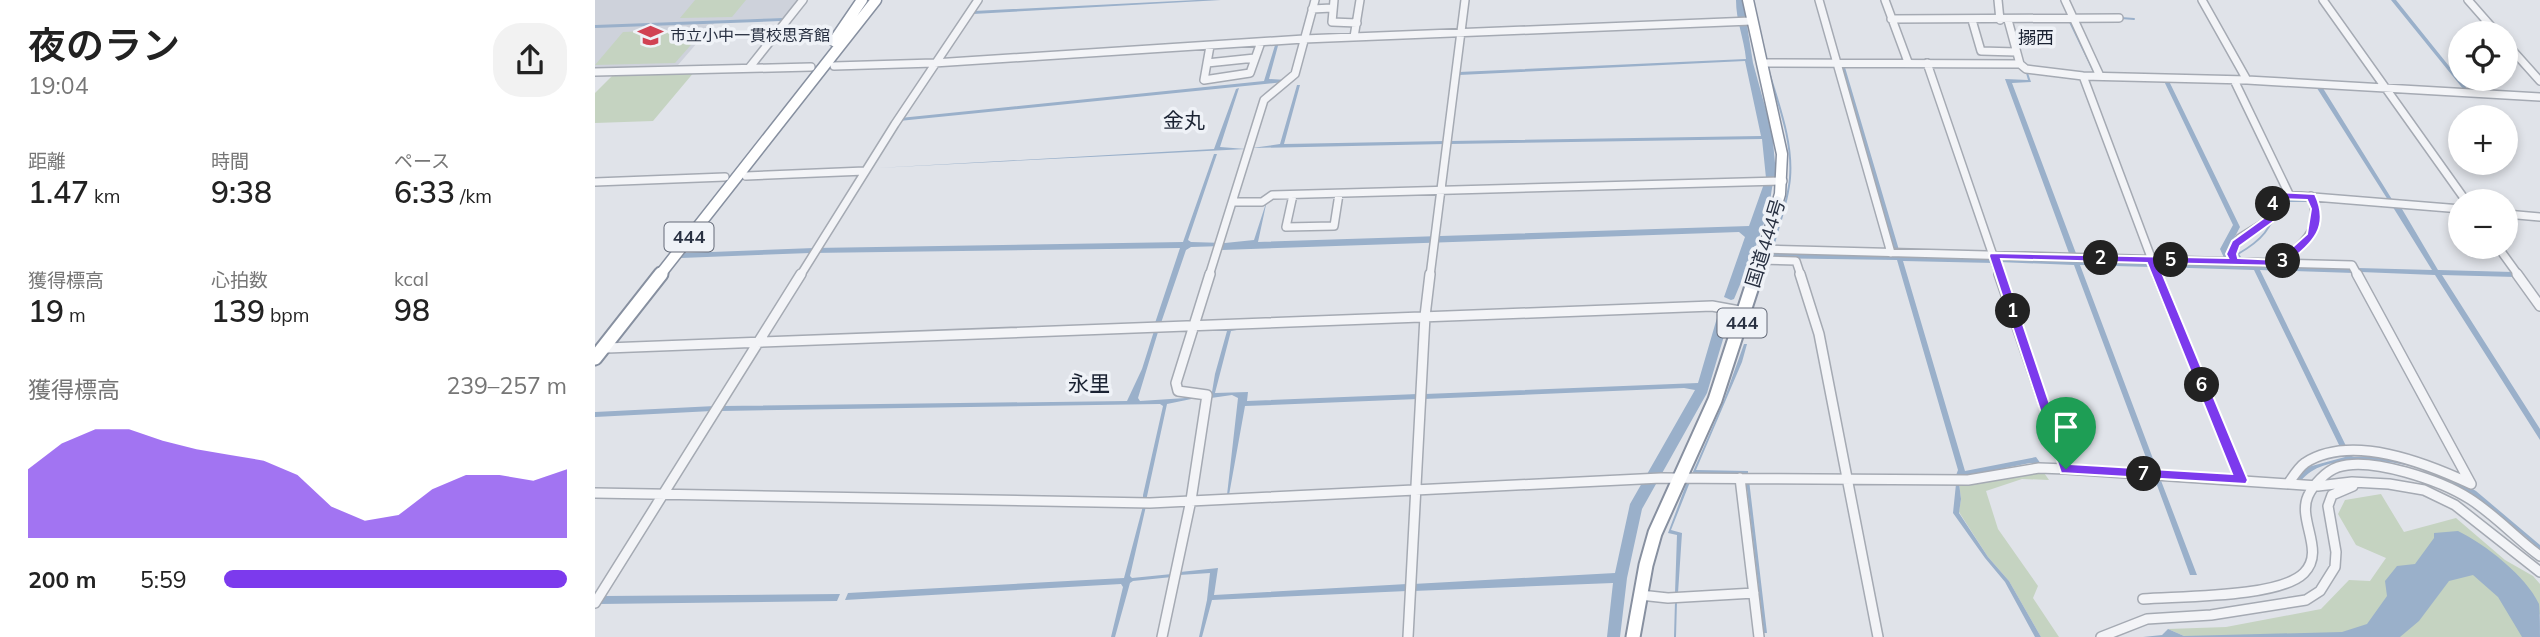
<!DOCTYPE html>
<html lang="ja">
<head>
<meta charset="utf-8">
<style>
  :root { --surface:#fff; --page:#f2f2f2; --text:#222; --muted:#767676; --accent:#7c3aed }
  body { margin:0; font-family:Mulish,"Noto Sans JP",sans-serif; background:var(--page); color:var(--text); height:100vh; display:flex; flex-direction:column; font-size:26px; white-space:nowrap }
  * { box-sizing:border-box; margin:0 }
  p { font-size:23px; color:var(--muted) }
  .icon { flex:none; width:38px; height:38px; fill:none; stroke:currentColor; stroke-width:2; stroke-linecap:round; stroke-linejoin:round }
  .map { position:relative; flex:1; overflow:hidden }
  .details { display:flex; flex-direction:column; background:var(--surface); width:595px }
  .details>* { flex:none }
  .buttons { position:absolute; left:1853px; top:21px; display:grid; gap:14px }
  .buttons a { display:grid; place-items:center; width:70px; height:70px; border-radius:50%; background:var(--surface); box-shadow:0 4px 10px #0003; font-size:35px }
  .pin { position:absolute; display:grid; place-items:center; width:60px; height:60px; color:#fff; margin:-72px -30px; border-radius:50% 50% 50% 0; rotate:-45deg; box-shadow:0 0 7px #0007 }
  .pin .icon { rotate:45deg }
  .km { position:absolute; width:35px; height:35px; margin:-18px; border-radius:50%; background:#222; color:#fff; font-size:19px; line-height:35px; text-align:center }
  .round { display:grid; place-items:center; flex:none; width:74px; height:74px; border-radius:28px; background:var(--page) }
  .head { display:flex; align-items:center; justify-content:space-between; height:119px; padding:0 28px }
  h1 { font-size:38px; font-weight:600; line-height:52px }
  .metrics { display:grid; grid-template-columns:repeat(3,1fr); gap:10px; height:119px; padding:7px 28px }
  .metrics div { display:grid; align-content:center }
  .metrics b { font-size:30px; font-weight:600 }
  .metrics small { font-size:19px; font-weight:400 }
  .metrics p { font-size:19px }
  .chart { height:196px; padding:14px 28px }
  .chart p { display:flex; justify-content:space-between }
  .chart svg { width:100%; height:126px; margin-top:7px; fill:var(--accent); opacity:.7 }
  ul { padding:0 28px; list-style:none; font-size:23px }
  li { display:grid; grid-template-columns:112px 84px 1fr; align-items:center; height:52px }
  li i { height:18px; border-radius:9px; background:var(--accent) }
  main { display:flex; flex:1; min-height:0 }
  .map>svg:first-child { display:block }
</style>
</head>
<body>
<main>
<section class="details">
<div class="head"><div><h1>夜のラン</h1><p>19:04</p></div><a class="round"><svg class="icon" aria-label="share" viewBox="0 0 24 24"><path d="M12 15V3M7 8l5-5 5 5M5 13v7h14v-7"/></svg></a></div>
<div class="metrics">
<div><p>距離</p><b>1.47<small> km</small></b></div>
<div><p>時間</p><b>9:38</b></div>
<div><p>ペース</p><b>6:33<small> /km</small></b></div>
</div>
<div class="metrics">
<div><p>獲得標高</p><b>19<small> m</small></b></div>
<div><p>心拍数</p><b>139<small> bpm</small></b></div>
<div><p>kcal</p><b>98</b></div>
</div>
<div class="chart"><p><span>獲得標高</span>239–257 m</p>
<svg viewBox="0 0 160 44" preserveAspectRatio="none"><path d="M0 44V20L10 11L20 6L30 6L40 10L50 13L60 15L70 17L80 22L90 33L100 38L110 36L120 27L130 22L140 22L150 24L160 20V44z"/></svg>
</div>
<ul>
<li><b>200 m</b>5:59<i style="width:100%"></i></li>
</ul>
</section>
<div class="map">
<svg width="1945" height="637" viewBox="0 0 1945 637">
  <rect width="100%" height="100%" fill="#e0e3e9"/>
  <!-- built -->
  <path fill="#ced2db" d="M0,0H202L189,18L121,21L83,65L0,68Z"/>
  <!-- green -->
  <path fill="#c5d3c1" d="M100,0H151L137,17L85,18Z
    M110,29L80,63L0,65L28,32Z
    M100,71L58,121L0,123V93L19,74Z
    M1447,470L1454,480L1427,479L1391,491L1403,529L1443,586L1438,598L1464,637H1446L1414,581L1393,557L1364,512L1366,499L1364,483Z
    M1786,494L1809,532L1861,518L1910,560L1938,576L1945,584V615L1874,542L1773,631L1744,636H1589L1573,629L1631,627L1726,609L1754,580L1775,581L1791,558L1761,545L1743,514L1750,500Z
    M1850,569L1886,573L1933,637H1796Z"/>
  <!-- water -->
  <path fill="#9ab0ca" d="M602,0H626L378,14L379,11Z
    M1141,0H1148L1158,63L1177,132L1181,173C1177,180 1176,201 1173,211C1163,243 1152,268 1139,299L1136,300L1129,297L1150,237L1144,232L627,250L628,246L596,247L591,250L566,323H560L585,248L215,253L86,258L90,253L219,248L588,242L619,154H622L593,240L596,242L630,243L659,240L672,200L663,242L1154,226L1171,178L1167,139L855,144L856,141L1166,136L1150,61L864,75V72L1151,59C1149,38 1141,21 1141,0Z
    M1796,0H1801L1874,91L1869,90Z
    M188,18L186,21L0,28V25Z
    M681,42H684L674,79L692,80L689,82L304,121L305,118L669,81Z
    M1245,64H1249L1304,250H1299Z
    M1421,65L1433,73L1436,82L1417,83L1482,256H1475L1410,79L1433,80L1431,73Z
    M1568,79H1573L1645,227L1633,250L1635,260H1630L1625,249L1638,225Z
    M702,85H705L689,144L850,141V144L657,148L685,144Z
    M1720,85H1726L1798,201L1793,200Z
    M644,88L625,147L651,149L282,168L619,149L641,89Z
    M1796,204L1841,209L1842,211L1807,209L1843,270L1918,272L1921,277L1847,275L1945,429V440L1840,275L1766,272L1763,268L1837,270Z
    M1176,252L1398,259L1399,263L1308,261L1370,471L1441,457L1446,464L1435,463L1360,478L1363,470L1302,260L1174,258Z
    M1403,259L1554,263L1556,267L1485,265L1563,472L1556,471L1479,265L1404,262Z
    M1561,263L1756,268L1759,273L1665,270L1752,448L1745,447L1659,270L1562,267Z
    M1124,311L1136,314L1137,323L1132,326L1112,393L1047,509L1032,578L1025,637H1012L1018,583L818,591V584L1020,573L1035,504L1100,390L1089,388L829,399L830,394L1103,383Z
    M653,328L636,331L620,393L653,392L652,401L823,394V399L650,406L634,495H632L643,398L637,395L616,398L620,374L632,331H598L599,329Z
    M593,329L563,332L543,398L545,401L606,397L572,404L551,501H548V495L568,406L565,404L126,411L129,406L532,401L547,369L559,331Z
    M1149,344H1152L1147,362L1101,470L1153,471V476L1097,474L1129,400Z
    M120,406L117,411L0,417V412Z
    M1749,453L1759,457H1777L1825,466L1864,481L1881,491L1945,545V549C1884,498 1841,456 1755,461C1738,462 1717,466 1706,481L1700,480L1713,467L1750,457Z
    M1559,477L1565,478L1602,575H1595Z
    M1151,480H1154L1172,633H1169Z
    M1092,482H1095L1076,530L1087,533L1083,593H1080L1082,535L1073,533Z
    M1364,483L1366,499L1364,513L1393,557L1414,581L1446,637H1440L1410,582L1390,558L1358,513L1361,484Z
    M548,506H551L535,576L537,578L577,574V577L538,581L535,583L520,637H516L528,587L526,584L250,600L253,593L529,578Z
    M1863,531C1890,544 1931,576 1944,604C1945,613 1945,627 1945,637H1927L1903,597L1878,575L1854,581L1824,621L1805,637H1548L1567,635L1573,629L1589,636L1747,632L1772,624L1792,596L1790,581L1802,566L1820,564L1839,538V533Z
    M623,568L619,595L812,584V591L617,600L607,637H604L612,600L615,573L584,575L585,572Z
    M245,594L242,601L4,604L9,596Z"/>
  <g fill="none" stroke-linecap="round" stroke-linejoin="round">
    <!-- stream -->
    <path stroke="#9ab0ca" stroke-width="2" d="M1526,18L1539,19
      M1475,22L1500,74
      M1174,72C1184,106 1198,142 1195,178C1193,202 1184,224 1178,247
      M1721,201L1734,202
      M1646,259L1643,254C1667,240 1677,229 1683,201H1713
      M1080,637L1081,601"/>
    <defs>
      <path id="minor-far1" d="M739,0L737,22L762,23
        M1224,0L1296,253
        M1290,0L1313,62
        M1403,0L1405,20
        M1470,0L1505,76
        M1728,0L1871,201
        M1873,0L1902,33
        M717,9L737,8
        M1296,19L1524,18
        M1377,20L1386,51L1421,52
        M1413,20L1425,64L1431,69L1488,76L1652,80L1607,0
        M759,37L765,0
        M1911,43L1945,81
        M615,46L609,80L655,73L666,42
        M612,63L660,58
        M1166,63L1425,64
        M1332,63L1405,276
        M239,66L339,63L709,39L1156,21
        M154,68L208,0
        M0,72L216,67
        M1488,76L1563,276
        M1639,80L1694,194
        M1652,80L1945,97
        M151,176L270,171
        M0,182L130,177
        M698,195L691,227L739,226L744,194
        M638,202H667L677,195L1188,181
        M1911,214L1945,217
        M1903,247L1924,276
        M1167,249L1757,265L1763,276
        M1164,260L1201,261L1206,276
        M1639,262L1636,254L1645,238L1674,220L1679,198L1683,194L1866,209
        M1685,264C1708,243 1729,231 1716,196
        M205,276L300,124L383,0
        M614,276L669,100L700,74L720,0
        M835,276L870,0"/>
      <path id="minor" d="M1205,274L1224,334L1283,637
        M1404,274L1471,469
        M1562,274L1646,480
        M1762,274L1876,484
        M1922,274L1945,306
        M12,348L1117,306L1150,312
        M1145,478L1164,637
        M1693,484C1698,477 1703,468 1710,463C1756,433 1831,463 1876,484
        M0,493L555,503L1066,478L1373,480L1444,468L1471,469L1723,486L1757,482L1794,484L1829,490L1860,505L1945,572
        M1045,595L1073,598L1159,593
        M1548,599C1584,596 1684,598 1709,573C1731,551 1702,520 1713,496C1718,485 1731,471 1743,467C1776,456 1847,481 1875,499C1900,515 1921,538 1945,556
        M0,603L206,274
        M567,637L596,500L612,395L583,391L581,383L615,274
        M813,637L830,316L835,274
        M1506,637L1552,619L1616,615L1711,600L1725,591L1740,567L1741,552L1733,506L1737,495L1758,486"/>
      <path id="highway-far1" d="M1153,0L1187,154L1185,194L1161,276
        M239,41L267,0
        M64,276L281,0"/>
      <path id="highway" d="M0,358L66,274
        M1038,637L1051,565L1060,533L1120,400L1161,274"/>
    </defs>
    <!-- minor-far1 casing -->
    <use href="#minor-far1" stroke="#a5aab3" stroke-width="10"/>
    <!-- minor casing -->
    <use href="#minor" stroke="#a5aab3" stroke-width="12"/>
    <!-- highway-far1 casing -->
    <use href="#highway-far1" stroke="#8790a0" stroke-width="13"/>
    <!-- highway casing -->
    <use href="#highway" stroke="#8790a0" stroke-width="17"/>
    <!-- minor-far1 -->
    <use href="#minor-far1" stroke="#f3f4f7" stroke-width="7"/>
    <!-- minor -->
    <use href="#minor" stroke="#f3f4f7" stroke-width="9"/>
    <!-- highway-far1 -->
    <use href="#highway-far1" stroke="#fff" stroke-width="10"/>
    <!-- highway -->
    <use href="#highway" stroke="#fff" stroke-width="13"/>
  </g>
  <!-- route -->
  <path fill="#7c3aed" stroke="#fff" stroke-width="2" fill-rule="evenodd" d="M1680,192L1720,194C1737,230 1714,245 1689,266L1563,263L1653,480L1651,484L1466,473L1394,256L1395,253L1633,258L1631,254L1637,241L1669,218L1675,195ZM1685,199L1712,200L1716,209L1712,234L1683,260L1643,258L1642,254L1645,246L1678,222ZM1406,259L1552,263L1637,474L1475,464Z"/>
  <!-- icons -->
  <defs>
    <symbol id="school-bare" viewBox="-9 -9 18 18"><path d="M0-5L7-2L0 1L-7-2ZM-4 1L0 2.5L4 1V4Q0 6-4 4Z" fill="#d14253" stroke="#eff2f7" stroke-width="2.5" paint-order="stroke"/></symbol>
  </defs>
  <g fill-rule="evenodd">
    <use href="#school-bare" x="38" y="18" width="35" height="35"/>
  </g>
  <g text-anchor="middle" stroke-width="7" stroke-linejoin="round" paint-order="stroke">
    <!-- far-poi labels -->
    <g font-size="16" fill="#283041" stroke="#eff2f7" text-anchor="start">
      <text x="75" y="41">市立小中一貫校思斉館</text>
    </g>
    <!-- far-neighbourhood labels -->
    <g font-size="18" fill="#1a2232" stroke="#eff2f7">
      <text x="1441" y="44">搦西</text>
    </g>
    <!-- shield labels -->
    <g fill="#eff2f7" stroke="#646a78" stroke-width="2">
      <rect x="69.5" y="222.5" width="49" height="29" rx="5"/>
      <rect x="1122.5" y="308.5" width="49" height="29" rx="5"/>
    </g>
    <g font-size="18" font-weight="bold" fill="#283041">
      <text x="94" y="243">444</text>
      <text x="1147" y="329">444</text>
    </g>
    <!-- street labels -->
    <g font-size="19" fill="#283041" stroke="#eff2f7">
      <text transform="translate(1170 243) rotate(-73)" y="7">国道444号</text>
    </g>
    <!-- neighbourhood labels -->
    <g font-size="21" fill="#1a2232" stroke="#eff2f7">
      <text x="589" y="128">金丸</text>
      <text x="494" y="391">永里</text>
    </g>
  </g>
</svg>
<div class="buttons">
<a><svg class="icon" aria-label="locate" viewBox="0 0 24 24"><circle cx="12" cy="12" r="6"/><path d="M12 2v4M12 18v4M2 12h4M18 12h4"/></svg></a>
<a>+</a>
<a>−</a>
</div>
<div class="pin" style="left:1471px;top:469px;background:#1e9e55"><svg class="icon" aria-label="arrive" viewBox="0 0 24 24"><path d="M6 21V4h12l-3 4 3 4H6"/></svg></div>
<b class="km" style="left:1418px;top:311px">1</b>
<b class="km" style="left:1506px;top:258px">2</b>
<b class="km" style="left:1688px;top:261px">3</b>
<b class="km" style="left:1678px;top:204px">4</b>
<b class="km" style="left:1576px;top:260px">5</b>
<b class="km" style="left:1607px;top:385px">6</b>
<b class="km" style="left:1549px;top:474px">7</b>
</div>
</main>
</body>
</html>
